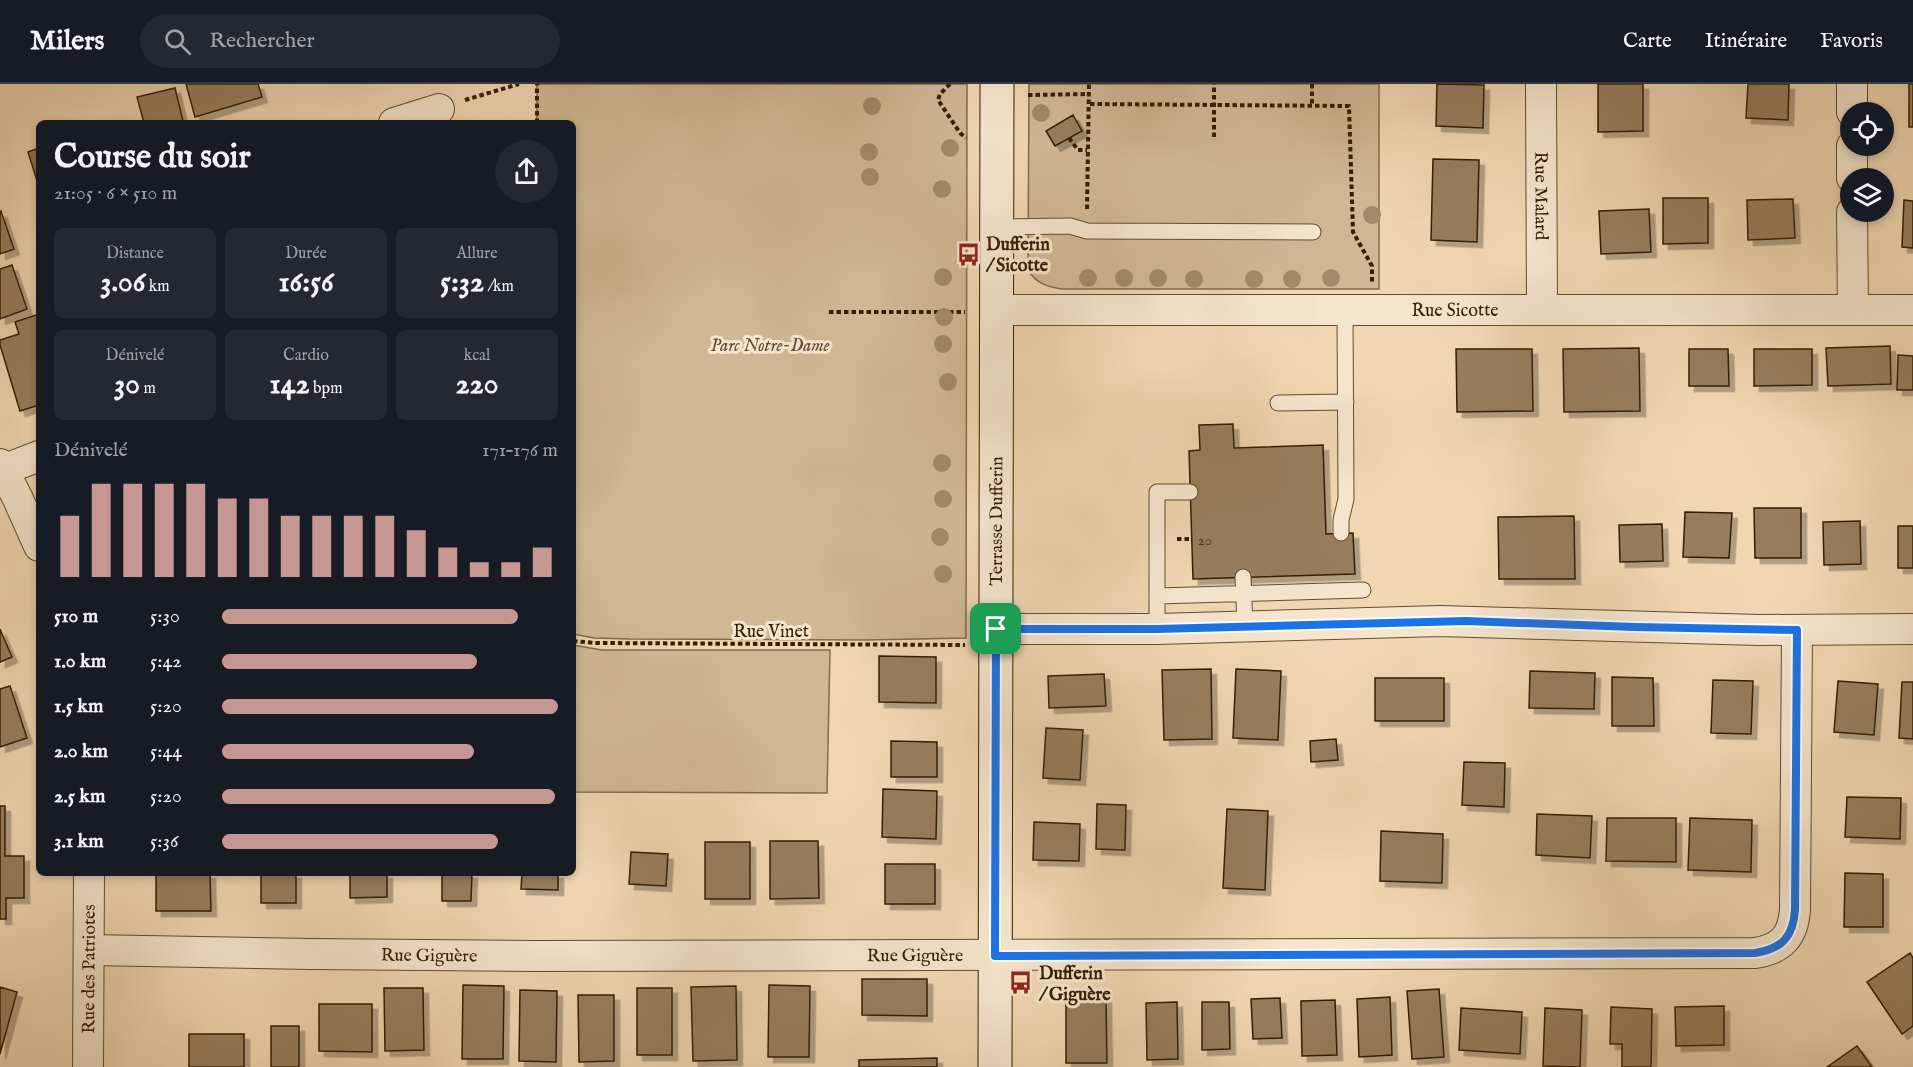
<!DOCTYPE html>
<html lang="fr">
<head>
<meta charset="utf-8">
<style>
  :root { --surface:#171b24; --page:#242831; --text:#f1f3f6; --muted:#9ea1a6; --line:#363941; --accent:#c59692 }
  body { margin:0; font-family:"IM FELL English",serif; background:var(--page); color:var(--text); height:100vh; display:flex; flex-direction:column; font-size:22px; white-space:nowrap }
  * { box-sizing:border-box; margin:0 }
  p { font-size:20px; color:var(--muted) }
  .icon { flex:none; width:33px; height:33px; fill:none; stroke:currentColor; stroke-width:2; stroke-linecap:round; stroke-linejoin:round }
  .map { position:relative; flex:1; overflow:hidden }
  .panel { position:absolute; left:36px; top:36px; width:540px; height:756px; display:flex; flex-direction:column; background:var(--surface); border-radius:9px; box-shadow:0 3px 9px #0003 }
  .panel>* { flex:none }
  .fabs { position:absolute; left:1840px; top:18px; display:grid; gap:12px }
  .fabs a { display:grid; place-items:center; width:54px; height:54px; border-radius:50%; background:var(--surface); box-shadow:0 3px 9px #0003; font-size:30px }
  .pin { position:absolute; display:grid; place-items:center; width:51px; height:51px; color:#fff; margin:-26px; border-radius:12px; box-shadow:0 3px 9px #0006 }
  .round { display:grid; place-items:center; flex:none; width:63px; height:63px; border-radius:32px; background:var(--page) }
  .headline { display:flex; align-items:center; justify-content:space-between; height:102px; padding:0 18px }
  h1 { font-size:33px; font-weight:700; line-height:45px }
  .figures { display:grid; grid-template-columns:repeat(3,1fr); gap:9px; height:102px; padding:6px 18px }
  .figures div { display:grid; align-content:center; border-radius:9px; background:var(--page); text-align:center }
  .figures b { font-size:30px; font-weight:700 }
  .figures small { font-size:16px; font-weight:400 }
  .figures p { font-size:16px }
  .chart { height:168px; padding:12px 18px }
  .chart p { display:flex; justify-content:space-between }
  .chart svg { width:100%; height:108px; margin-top:6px; stroke:var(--accent); stroke-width:6 }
  ul { padding:0 18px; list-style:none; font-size:20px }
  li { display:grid; grid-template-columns:96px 72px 1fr; align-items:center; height:45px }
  li i { height:15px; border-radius:8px; background:var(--accent) }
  header { display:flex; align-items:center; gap:36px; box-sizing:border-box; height:84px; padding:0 30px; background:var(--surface); border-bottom:2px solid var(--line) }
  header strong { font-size:28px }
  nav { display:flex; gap:33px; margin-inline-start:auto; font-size:21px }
  .search { width:420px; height:54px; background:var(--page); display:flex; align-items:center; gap:15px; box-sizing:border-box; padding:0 21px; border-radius:33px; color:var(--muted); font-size:22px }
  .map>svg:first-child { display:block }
</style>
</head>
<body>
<header>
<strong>Milers</strong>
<div class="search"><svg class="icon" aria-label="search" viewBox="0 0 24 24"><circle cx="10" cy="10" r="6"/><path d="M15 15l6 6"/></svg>Rechercher</div>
<nav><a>Carte</a><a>Itinéraire</a><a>Favoris</a></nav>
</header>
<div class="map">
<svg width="1913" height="983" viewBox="0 0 1913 983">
  <defs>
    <filter id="shadow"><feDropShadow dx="5.5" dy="5.5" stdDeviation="0" flood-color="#0004"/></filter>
  </defs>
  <rect width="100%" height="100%" fill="#f0d7b2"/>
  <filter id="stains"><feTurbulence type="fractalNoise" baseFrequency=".00333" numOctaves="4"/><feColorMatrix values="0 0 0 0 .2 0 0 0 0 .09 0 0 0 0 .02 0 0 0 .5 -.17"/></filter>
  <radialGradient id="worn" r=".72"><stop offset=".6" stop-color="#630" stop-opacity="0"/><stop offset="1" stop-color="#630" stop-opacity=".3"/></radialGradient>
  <!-- green -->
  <path fill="#d0b894" stroke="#826b4a" stroke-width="1.5" d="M537,0H967L966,554L866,556L630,555L594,554L573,550V39H537Z
    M1029,0H1379V205H1062C1047,203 1036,199 1028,186Z
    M573,561L602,566H830L827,709L573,708Z"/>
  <!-- building -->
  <path fill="#967e5d" stroke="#341e00" stroke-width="1.5" filter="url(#shadow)" d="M186,0H258L262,13L195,33Z
    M1437,0L1484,1L1483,44L1436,42Z
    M1598,0H1643V47L1598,48Z
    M1748,0H1789L1788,36L1746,34Z
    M1909,0H1913V43H1909Z
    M175,4L183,37L144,39L137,13Z
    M1073,31L1082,47L1055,62L1046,47Z
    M39,64V103L28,68Z
    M1433,75L1479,76L1477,158L1431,156Z
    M1663,114H1708V159L1663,160Z
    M1793,115L1795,154L1748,156L1747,116Z
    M1904,116L1913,117V164L1902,163Z
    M1649,125L1651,168L1601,170L1599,127Z
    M1,127L14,165L0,170V128Z
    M12,181L27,225L0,235V185Z
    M39,230V321L20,327L0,261V256L19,250L15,238Z
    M1890,262L1891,300L1828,302L1826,264Z
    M1639,264L1640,327L1564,328L1563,265Z
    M1456,265H1532L1533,327L1457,328Z
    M1689,265H1728L1729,302H1689Z
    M1754,265H1812V301L1754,302Z
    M1898,271L1913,272V306H1897Z
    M1233,340L1234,364L1323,361L1326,450L1353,449L1355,490L1193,495L1189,367L1200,366L1199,341Z
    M1754,424H1801V474H1755Z
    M1685,428L1732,429L1729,474L1683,473Z
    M1574,432L1575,495H1499L1498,433Z
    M1860,437L1861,480L1824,481L1823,438Z
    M1662,440L1663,477L1620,478L1619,441Z
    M1898,442H1913V484H1898Z
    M0,545L12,573L0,578Z
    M879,572L936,573V619L879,618Z
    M1211,585L1212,655L1164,656L1162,586Z
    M1236,585L1281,587L1278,656L1233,654Z
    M1530,587L1595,589L1594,625L1529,624Z
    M1104,590L1106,622L1049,624L1048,592Z
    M1612,593L1653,594L1654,642H1612Z
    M1375,594H1444V637H1375Z
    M1713,596L1753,597L1751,650L1711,649Z
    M1838,597L1878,600L1874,651L1834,648Z
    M1902,598H1913V655L1899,654Z
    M10,602L27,654L0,663V605Z
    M1046,644L1083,646L1080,696L1043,694Z
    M1336,655L1338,676L1311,678L1310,657Z
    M891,657L937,658V693H891Z
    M1464,678L1505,679L1504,723L1462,721Z
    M883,705L937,707L936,755L882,753Z
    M1847,713L1901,714L1900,755L1845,753Z
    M1097,720L1126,721L1125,766L1096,765Z
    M0,722H5V772H24V814H6V835H0Z
    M1227,725L1268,727L1265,806L1223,804Z
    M1537,730L1592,732L1590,774L1536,771Z
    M1607,734H1676V778L1606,777Z
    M1690,734L1752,736L1751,788L1688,786Z
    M1034,738L1080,740L1079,777L1033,776Z
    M1381,747L1443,750L1442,799L1380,797Z
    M770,757H818L819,814L770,815Z
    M705,758H750V815H705Z
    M631,768L668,770L666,802L629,800Z
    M885,780H935V820H885Z
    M156,789H210L211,827H156Z
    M261,789H296V819H261Z
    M350,789H387V813L350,814Z
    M442,789H472L471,817H442Z
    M522,789H558V806L521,805Z
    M1845,789L1883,790V843H1844Z
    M1910,869L1913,874V942L1902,950L1867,898Z
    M862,895H927V932L862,931Z
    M463,901L504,902L503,975H462Z
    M769,901L810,902L809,973H768Z
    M736,902L737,976L693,977L691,903Z
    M0,903L17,908L0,970Z
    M384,904H423L424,966L385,967Z
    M637,904H672V971H637Z
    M1439,905L1444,973L1412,975L1407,907Z
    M520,906L557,907L556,978L519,977Z
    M578,911H614V977L579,978Z
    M1066,913H1106L1107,979H1066Z
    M1390,913L1392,971L1359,973L1357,915Z
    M1280,914L1282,954L1253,955L1251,915Z
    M1335,916L1337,971L1302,972L1301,917Z
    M1177,918L1178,975L1147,976L1146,919Z
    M1202,918H1229L1230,965L1202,966Z
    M319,920H372V968L319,967Z
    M1724,922V961L1676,962L1675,923Z
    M1611,923L1652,925L1651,983H1622V960H1610Z
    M1461,924L1522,928L1520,970L1459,966Z
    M1545,924L1582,926L1580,983L1543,982Z
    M271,942H299V983H271Z
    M189,950H244V983H189Z
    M1857,962L1872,983H1827Z
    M937,974V983H859V976Z"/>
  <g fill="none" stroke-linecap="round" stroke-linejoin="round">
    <defs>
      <path id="lane" d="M997,143L1070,142L1087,147L1313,148
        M1278,319L1346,318
        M1341,449V436L1346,415L1345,226
        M1243,493L1245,543
        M1157,512L1363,506
        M1157,545V408H1190"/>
      <g id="street">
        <path id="s1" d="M1541,0L1542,226"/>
        <path d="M1852,0V28"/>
        <path d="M394,39L439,25"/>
        <path d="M1852,62V94"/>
        <path d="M1852,128L1853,226"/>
        <path id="s2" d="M996,226H1913"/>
        <path d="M0,380L18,415L39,462"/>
        <path d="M3,386L39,372"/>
        <path d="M996,545H1157L1440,537L1759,546L1913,545"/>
        <path id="s3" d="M89,866L311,870L535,872L1755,869C1781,865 1793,853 1795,826L1797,546"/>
        <path id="s4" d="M88,983L89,789"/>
      </g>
      <g id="secondary">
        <path id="s5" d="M995,983L997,0"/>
      </g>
    </defs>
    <!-- lane casing -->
    <use href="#lane" stroke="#634c2c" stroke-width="17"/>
    <!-- street casing -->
    <use href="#street" stroke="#634c2c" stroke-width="32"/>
    <!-- secondary casing -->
    <use href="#secondary" stroke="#341e00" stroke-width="35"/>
    <!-- path -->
    <path stroke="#341e00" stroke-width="4" stroke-dasharray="4.5 3" stroke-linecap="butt" d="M950,0L940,10L938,16L960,49L966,54
      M1312,0V22
      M1028,11L1090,10
      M465,16L519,0
      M1090,20L1349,22L1353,148L1372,182V198
      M537,39V0
      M1214,53V0
      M1069,54L1078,66H1087
      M1087,125L1089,0
      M829,228H965
      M1177,455H1191
      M573,557L595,559L965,561"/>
    <!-- lane -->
    <use href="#lane" stroke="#f5e5cd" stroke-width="15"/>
    <!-- street -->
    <use href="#street" stroke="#f5e5cd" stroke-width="30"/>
    <!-- secondary -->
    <use href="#secondary" stroke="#f5e5cd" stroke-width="33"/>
  </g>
  <!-- trees -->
  <g fill="#a28b68">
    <circle cx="872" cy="22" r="9"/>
    <circle cx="1041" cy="29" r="9"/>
    <circle cx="950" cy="64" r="9"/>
    <circle cx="869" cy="68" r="9"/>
    <circle cx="870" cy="93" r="9"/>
    <circle cx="942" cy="105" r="9"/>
    <circle cx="1372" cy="131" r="9"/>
    <circle cx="943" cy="193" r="9"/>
    <circle cx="1088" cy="194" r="9"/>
    <circle cx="1124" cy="194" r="9"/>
    <circle cx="1158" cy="194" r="9"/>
    <circle cx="1331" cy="194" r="9"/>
    <circle cx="1194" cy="195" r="9"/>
    <circle cx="1254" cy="195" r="9"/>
    <circle cx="1292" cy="195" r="9"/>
    <circle cx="944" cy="233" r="9"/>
    <circle cx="943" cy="260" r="9"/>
    <circle cx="948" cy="298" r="9"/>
    <circle cx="942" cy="379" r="9"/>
    <circle cx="943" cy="415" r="9"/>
    <circle cx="940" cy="453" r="9"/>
    <circle cx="943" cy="490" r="9"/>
  </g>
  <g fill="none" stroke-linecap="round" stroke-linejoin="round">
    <defs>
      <path id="route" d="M1466,537L1635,543L1797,546L1795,826C1793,853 1782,865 1755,869L995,872L996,545H1157Z"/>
    </defs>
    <!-- route casing -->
    <use href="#route" stroke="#fff" stroke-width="12"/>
    <!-- route -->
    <use href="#route" stroke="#1a73e8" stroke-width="8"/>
  </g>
  <!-- icons -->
  <defs>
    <symbol id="bus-bare" viewBox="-9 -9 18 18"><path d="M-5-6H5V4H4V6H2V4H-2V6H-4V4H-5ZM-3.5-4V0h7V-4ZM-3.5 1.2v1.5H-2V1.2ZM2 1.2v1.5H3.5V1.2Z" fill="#8f2418" stroke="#f5e5cd" stroke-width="2.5" paint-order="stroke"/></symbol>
  </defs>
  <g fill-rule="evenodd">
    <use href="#bus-bare" x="952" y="154" width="33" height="33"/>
    <use href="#bus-bare" x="1004" y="882" width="33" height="33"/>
  </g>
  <g text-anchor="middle" stroke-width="6" stroke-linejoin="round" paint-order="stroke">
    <!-- number labels -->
    <g font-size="15" fill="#4c3617">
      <text x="1205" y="461">20</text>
    </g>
    <!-- street labels -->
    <g font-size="18" fill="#341e00" stroke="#f5e5cd">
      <text dy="6" stroke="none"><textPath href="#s1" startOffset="112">Rue Malard</textPath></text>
      <text dy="6" stroke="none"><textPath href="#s2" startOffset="459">Rue Sicotte</textPath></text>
      <text dy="6" stroke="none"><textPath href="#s5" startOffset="546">Terrasse Dufferin</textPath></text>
      <text x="771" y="553">Rue Vinet</text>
      <text dy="6" stroke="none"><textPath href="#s3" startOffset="340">Rue Giguère</textPath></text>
      <text dy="6" stroke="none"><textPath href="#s3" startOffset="826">Rue Giguère</textPath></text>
      <text dy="6" stroke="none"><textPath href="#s4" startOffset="98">Rue des Patriotes</textPath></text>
    </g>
    <!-- poi labels -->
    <g font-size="18" font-weight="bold" fill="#341e00" stroke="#f5e5cd" text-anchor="start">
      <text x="986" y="166">Dufferin<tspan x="986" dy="21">/ Sicotte</tspan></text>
      <text x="1039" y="895">Dufferin<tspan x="1039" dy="21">/ Giguère</tspan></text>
    </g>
    <!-- park labels -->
    <g font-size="18" font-style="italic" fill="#634c2c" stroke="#f5e5cd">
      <text x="770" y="267">Parc Notre-Dame</text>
    </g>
  </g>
  <rect width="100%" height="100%" filter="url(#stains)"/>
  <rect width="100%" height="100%" fill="url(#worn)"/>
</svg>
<div class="fabs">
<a><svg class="icon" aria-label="locate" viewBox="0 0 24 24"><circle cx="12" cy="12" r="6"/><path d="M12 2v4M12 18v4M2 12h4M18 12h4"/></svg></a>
<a><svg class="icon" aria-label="layers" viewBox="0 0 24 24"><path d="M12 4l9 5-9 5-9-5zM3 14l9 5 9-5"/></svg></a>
</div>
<div class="pin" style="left:996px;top:545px;background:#1e9e55"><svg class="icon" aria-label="arrive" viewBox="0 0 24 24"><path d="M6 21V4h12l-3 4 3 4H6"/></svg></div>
<section class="panel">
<div class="headline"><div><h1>Course du soir</h1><p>21:05 · 6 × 510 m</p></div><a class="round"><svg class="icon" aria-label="share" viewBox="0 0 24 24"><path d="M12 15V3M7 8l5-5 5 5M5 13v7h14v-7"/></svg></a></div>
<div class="figures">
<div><p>Distance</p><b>3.06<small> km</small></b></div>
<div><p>Durée</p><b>16:56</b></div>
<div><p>Allure</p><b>5:32<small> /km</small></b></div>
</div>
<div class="figures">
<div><p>Dénivelé</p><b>30<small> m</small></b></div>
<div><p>Cardio</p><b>142<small> bpm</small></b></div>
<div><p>kcal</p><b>220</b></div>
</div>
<div class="chart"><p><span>Dénivelé</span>171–176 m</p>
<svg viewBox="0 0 160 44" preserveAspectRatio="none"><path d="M5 44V19M15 44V6M25 44V6M35 44V6M45 44V6M55 44V12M65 44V12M75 44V19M85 44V19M95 44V19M105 44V19M115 44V25M125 44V32M135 44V38M145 44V38M155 44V32"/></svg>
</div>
<ul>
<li><b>510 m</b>5:30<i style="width:88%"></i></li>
<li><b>1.0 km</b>5:42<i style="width:76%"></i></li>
<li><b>1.5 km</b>5:20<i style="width:100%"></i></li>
<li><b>2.0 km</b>5:44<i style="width:75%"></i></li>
<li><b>2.5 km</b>5:20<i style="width:99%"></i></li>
<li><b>3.1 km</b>5:36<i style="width:82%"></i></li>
</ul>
</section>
</div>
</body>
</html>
